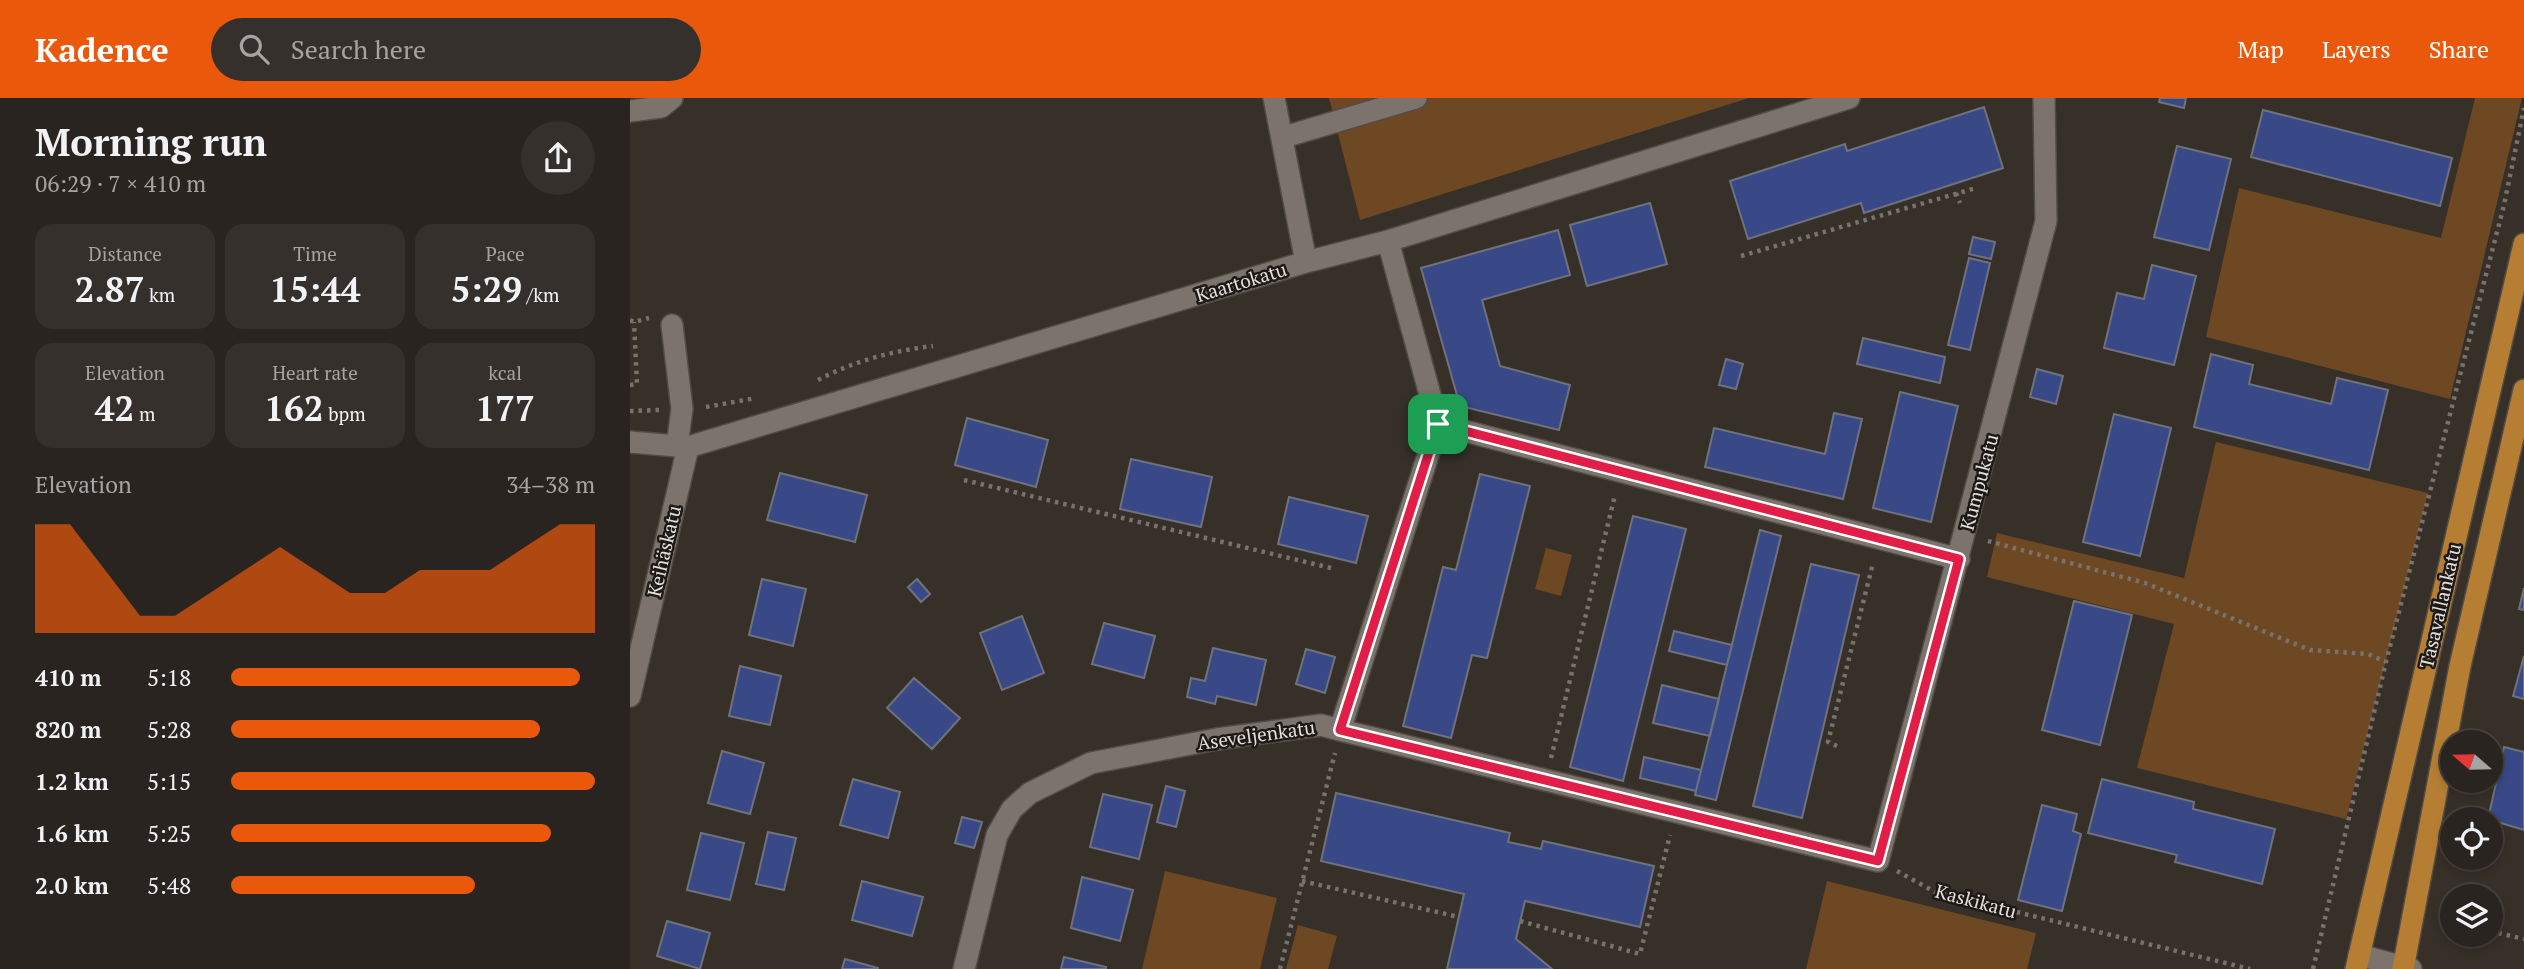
<!DOCTYPE html>
<html lang="en">
<head>
<meta charset="utf-8">
<style>
  :root { --surface:#29241f; --page:#35302c; --text:#f1f3f6; --muted:#a5a4a4; --line:#45413d; --accent:#ea580c }
  body { margin:0; font-family:"PT Serif",serif; background:var(--page); color:var(--text); height:100vh; display:flex; flex-direction:column; font-size:26px; white-space:nowrap }
  * { box-sizing:border-box; margin:0 }
  p { font-size:23px; color:var(--muted) }
  .icon { flex:none; width:38px; height:38px; fill:none; stroke:currentColor; stroke-width:2; stroke-linecap:round; stroke-linejoin:round }
  .map { position:relative; flex:1; overflow:hidden }
  .drawer { display:flex; flex-direction:column; background:var(--surface); width:630px }
  .drawer>* { flex:none }
  .needle { width:46px; rotate:290deg }
  .buttons { position:absolute; left:1810px; top:632px; display:grid; gap:14px }
  .buttons a { display:grid; place-items:center; width:63px; height:63px; border-radius:50%; background:var(--surface); box-shadow:0 4px 10px #0003,0 0 0 2px var(--line); font-size:35px }
  .pin { position:absolute; display:grid; place-items:center; width:60px; height:60px; color:#fff; margin:-30px; border-radius:14px; box-shadow:0 4px 10px #0006 }
  .round { display:grid; place-items:center; flex:none; width:74px; height:74px; border-radius:37px; background:var(--page) }
  .overview { display:flex; align-items:center; justify-content:space-between; height:119px; padding:0 35px }
  h1 { font-size:38px; font-weight:700; line-height:52px }
  .stats { display:grid; grid-template-columns:repeat(3,1fr); gap:10px; height:119px; padding:7px 35px }
  .stats div { display:grid; align-content:center; border-radius:18px; background:var(--page); text-align:center }
  .stats b { font-size:35px; font-weight:700 }
  .stats small { font-size:19px; font-weight:400 }
  .stats p { font-size:19px }
  .chart { height:196px; padding:14px 35px }
  .chart p { display:flex; justify-content:space-between }
  .chart svg { width:100%; height:126px; margin-top:7px; fill:var(--accent); opacity:.7 }
  ul { padding:0 35px; list-style:none; font-size:23px }
  li { display:grid; grid-template-columns:112px 84px 1fr; align-items:center; height:52px }
  li i { height:18px; border-radius:9px; background:var(--accent) }
  header { display:flex; align-items:center; gap:42px; box-sizing:border-box; height:98px; padding:0 35px; background:var(--accent); color:#fff }
  header strong { font-size:33px }
  nav { display:flex; gap:38px; margin-inline-start:auto; font-size:24px }
  .search { width:490px; height:63px; background:var(--page); display:flex; align-items:center; gap:18px; box-sizing:border-box; padding:0 24px; border-radius:38px; color:var(--muted); font-size:26px }
  main { display:flex; flex:1; min-height:0 }
  .map>svg:first-child { display:block }
</style>
</head>
<body>
<header>
<strong>Kadence</strong>
<div class="search"><svg class="icon" aria-label="search" viewBox="0 0 24 24"><circle cx="10" cy="10" r="6"/><path d="M15 15l6 6"/></svg>Search here</div>
<nav><a>Map</a><a>Layers</a><a>Share</a></nav>
</header>
<main>
<section class="drawer">
<div class="overview"><div><h1>Morning run</h1><p>06:29 · 7 × 410 m</p></div><a class="round"><svg class="icon" aria-label="share" viewBox="0 0 24 24"><path d="M12 15V3M7 8l5-5 5 5M5 13v7h14v-7"/></svg></a></div>
<div class="stats">
<div><p>Distance</p><b>2.87<small> km</small></b></div>
<div><p>Time</p><b>15:44</b></div>
<div><p>Pace</p><b>5:29<small> /km</small></b></div>
</div>
<div class="stats">
<div><p>Elevation</p><b>42<small> m</small></b></div>
<div><p>Heart rate</p><b>162<small> bpm</small></b></div>
<div><p>kcal</p><b>177</b></div>
</div>
<div class="chart"><p><span>Elevation</span>34–38 m</p>
<svg viewBox="0 0 160 44" preserveAspectRatio="none"><path d="M0 44V6L10 6L20 22L30 38L40 38L50 30L60 22L70 14L80 22L90 30L100 30L110 22L120 22L130 22L140 14L150 6L160 6V44z"/></svg>
</div>
<ul>
<li><b>410 m</b>5:18<i style="width:96%"></i></li>
<li><b>820 m</b>5:28<i style="width:85%"></i></li>
<li><b>1.2 km</b>5:15<i style="width:100%"></i></li>
<li><b>1.6 km</b>5:25<i style="width:88%"></i></li>
<li><b>2.0 km</b>5:48<i style="width:67%"></i></li>
</ul>
</section>
<div class="map">
<svg width="1894" height="871" viewBox="0 0 1894 871">
  <rect width="100%" height="100%" fill="#373029"/>
  <!-- green -->
  <path fill="#6d4823" d="M699,0H1119L730,122Z
    M1845,0H1892L1820,301L1576,239L1609,90L1811,140Z
    M1586,344L1798,395L1716,721L1507,670L1544,526L1357,479L1367,435L1554,480Z
    M916,450L942,457L931,498L905,491Z
    M535,773L647,800L630,871H512Z
    M1197,783L1406,835L1397,871H1176Z
    M668,827L707,838L698,871H656Z"/>
  <!-- building -->
  <path fill="#394886" stroke="#6f727c" stroke-width="2" d="M1530,0H1556L1554,10L1529,4Z
    M1354,9L1373,70L1234,115L1231,105L1118,141L1100,83L1215,46L1217,53Z
    M1633,12L1822,60L1810,108L1621,59Z
    M1547,48L1601,61L1579,152L1524,139Z
    M1020,105L1037,166L957,188L940,127Z
    M928,132L940,177L852,202L870,268L940,287L929,332L830,308L791,170Z
    M1343,139L1365,144L1361,161L1339,156Z
    M1339,160L1360,165L1340,252L1318,247Z
    M1522,167L1566,178L1544,267L1474,250L1487,195L1514,201Z
    M1233,240L1315,259L1310,285L1227,266Z
    M1581,256L1623,267L1619,286L1701,306L1707,280L1758,292L1739,372L1564,329Z
    M1096,261L1113,266L1106,291L1089,287Z
    M1407,271L1433,278L1426,306L1400,299Z
    M1270,294L1328,308L1301,424L1243,410Z
    M1204,315L1232,321L1213,401L1075,369L1084,330L1195,356Z
    M1484,316L1541,330L1510,458L1453,444Z
    M337,320L418,342L406,389L325,367Z
    M501,361L582,379L571,429L490,411Z
    M150,375L237,397L225,444L137,422Z
    M850,376L900,388L857,560L842,557L821,640L773,628L813,469L826,472Z
    M659,399L738,418L726,465L648,446Z
    M1003,418L1056,431L993,683L940,669Z
    M1130,432L1151,438L1086,702L1065,697Z
    M1181,466L1229,477L1172,720L1123,708Z
    M132,481L176,491L163,548L119,537Z
    M287,481L300,496L291,504L278,489Z
    M1894,490V512L1889,511Z
    M1444,503L1502,517L1470,647L1412,632Z
    M392,518L414,575L372,592L350,535Z
    M474,525L525,538L514,580L462,566Z
    M1044,533L1102,547L1097,567L1039,553Z
    M583,550L636,562L626,607L587,598L585,606L557,599L561,580L575,583Z
    M676,551L705,559L695,595L666,586Z
    M1894,558V601L1883,598Z
    M110,568L151,578L140,627L99,618Z
    M284,580L330,620L302,651L257,610Z
    M1032,587L1089,601L1080,638L1023,625Z
    M1874,649L1894,654V732L1858,721Z
    M92,653L134,665L120,716L78,705Z
    M1014,659L1071,672L1066,693L1010,680Z
    M223,681L270,694L258,740L210,727Z
    M1472,681L1564,704L1563,711L1645,731L1632,786L1545,764L1547,757L1458,735Z
    M536,688L555,693L546,729L527,724Z
    M706,695L880,735L878,744L911,751L913,743L1024,768L1010,829L895,803L886,841L922,871H817L834,796L691,763Z
    M473,696L522,707L509,761L460,749Z
    M1412,707L1447,716L1443,733L1451,736L1432,813L1388,802Z
    M332,719L352,724L344,750L325,745Z
    M138,734L166,740L154,792L126,786Z
    M71,735L114,745L100,802L57,792Z
    M452,779L503,792L490,843L441,830Z
    M232,783L293,799L282,838L222,822Z
    M37,823L80,835L70,871L27,858Z
    M434,859L476,869V871H431Z
    M215,861L248,870V871H212Z"/>
  <g fill="none" stroke-linecap="round" stroke-linejoin="round">
    <defs>
      <path id="minor" d="M644,0L676,164
        M0,13L31,9L42,0
        M654,39L786,0
        M42,227L52,311L47,348
        M808,326L1329,461
        M0,344L58,349L676,164L758,143L1219,0
        M0,598L58,349
        M710,632L1248,763L1416,123L1414,0
        M1729,857L1781,871
        M334,871L367,737L382,711L400,695L461,665L587,641L691,627L710,632L808,326L758,143"/>
      <path id="major" d="M1726,871L1894,146
        M1773,871L1830,568L1894,292"/>
    </defs>
    <!-- minor casing -->
    <use href="#minor" stroke="#524c46" stroke-width="24"/>
    <!-- major casing -->
    <use href="#major" stroke="#524c46" stroke-width="24"/>
    <!-- path -->
    <path stroke="#78726c" stroke-width="4.5" stroke-dasharray="3.5 5" stroke-linecap="butt" d="M1326,95L1330,105
      M1111,158L1346,90
      M0,222L4,224L19,220
      M188,282C224,263 262,253 303,248
      M0,287L7,286L4,224
      M76,309L126,300
      M0,313L29,312
      M334,382L701,470
      M1358,443L1515,485L1680,552L1738,556L1756,564
      M1207,648L1198,644L1243,465
      M921,660L985,397
      M1267,773L1305,794L1620,871
      M672,783L829,819
      M890,823L1010,856L1040,737
      M1860,833L1894,841
      M650,871L705,655
      M1683,871L1756,564L1874,107L1894,10"/>
    <!-- minor -->
    <use href="#minor" stroke="#7c746c" stroke-width="21"/>
    <!-- major -->
    <use href="#major" stroke="#b57e33" stroke-width="21"/>
  </g>
  <g fill="none" stroke-linecap="round" stroke-linejoin="round">
    <defs>
      <path id="route" d="M808,326L1329,461L1248,763L710,632Z"/>
    </defs>
    <!-- route casing -->
    <use href="#route" stroke="#fff" stroke-width="14"/>
    <!-- route -->
    <use href="#route" stroke="#e11d48" stroke-width="9"/>
  </g>
  <g text-anchor="middle" stroke-width="5" stroke-linejoin="round" paint-order="stroke">
    <!-- street labels -->
    <g font-size="19" fill="#e4dfdb" stroke="#1c1916">
      <text transform="translate(611 184) rotate(-17)" y="7">Kaartokatu</text>
      <text transform="translate(1349 384) rotate(-75)" y="7">Kumpukatu</text>
      <text transform="translate(34 453) rotate(-77)" y="7">Keihäskatu</text>
      <text transform="translate(1810 508) rotate(-77)" y="7">Tasavallankatu</text>
      <text transform="translate(626 637) rotate(-8)" y="7">Aseveljenkatu</text>
      <text transform="translate(1346 803) rotate(15)" y="7">Kaskikatu</text>
    </g>
  </g>
</svg>
<div class="buttons">
<a><svg class="needle" viewBox="-14 -14 28 28"><path d="M0-13l5 13h-10z" fill="#e53935"/><path d="M0 13l5-13h-10z" fill="#a5a4a4"/></svg></a>
<a><svg class="icon" aria-label="locate" viewBox="0 0 24 24"><circle cx="12" cy="12" r="6"/><path d="M12 2v4M12 18v4M2 12h4M18 12h4"/></svg></a>
<a><svg class="icon" aria-label="layers" viewBox="0 0 24 24"><path d="M12 4l9 5-9 5-9-5zM3 14l9 5 9-5"/></svg></a>
</div>
<div class="pin" style="left:808px;top:326px;background:#1e9e55"><svg class="icon" aria-label="arrive" viewBox="0 0 24 24"><path d="M6 21V4h12l-3 4 3 4H6"/></svg></div>
</div>
</main>
</body>
</html>
